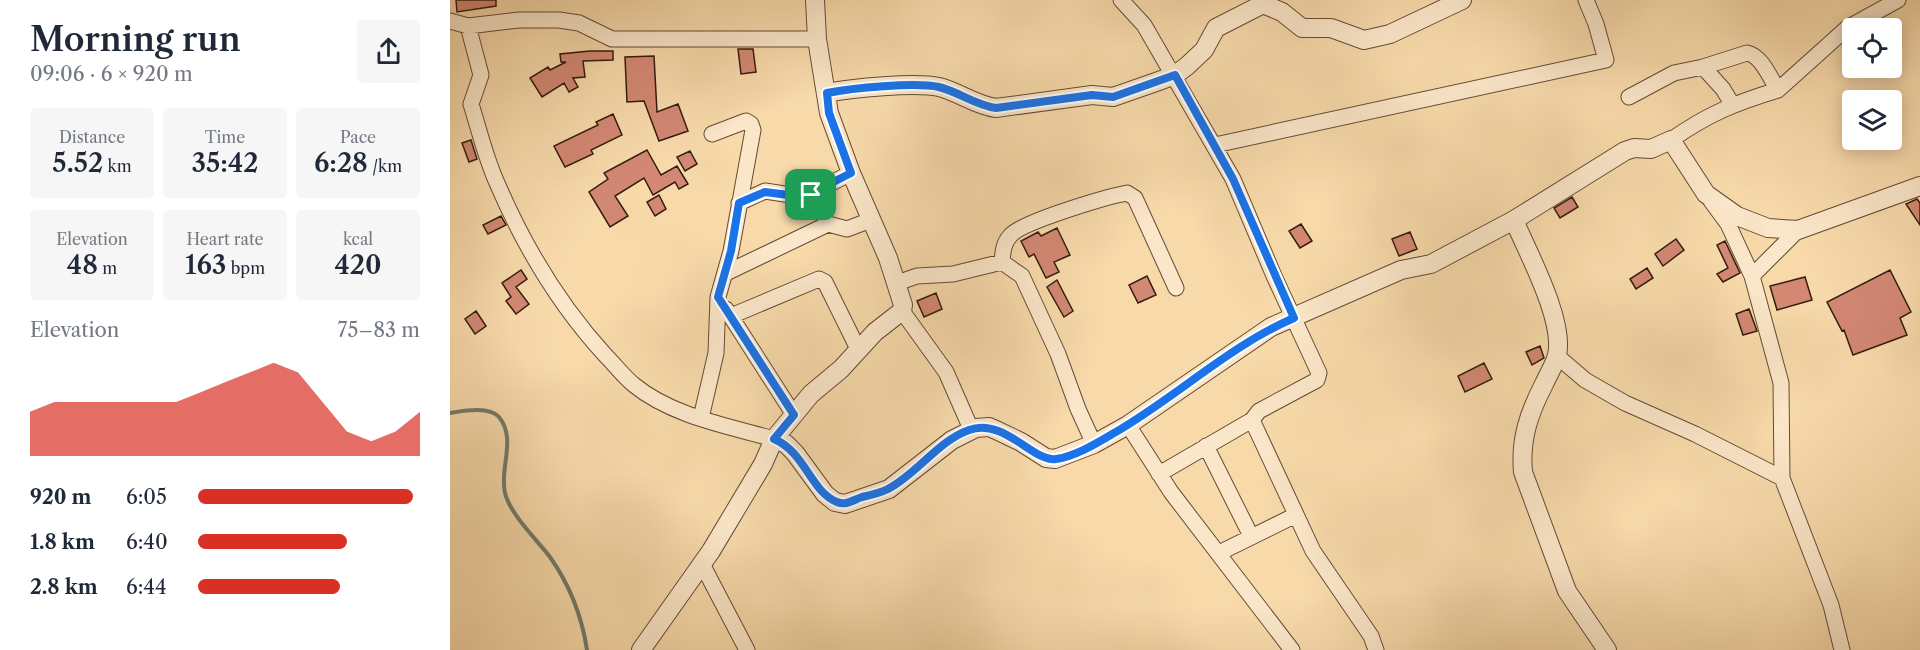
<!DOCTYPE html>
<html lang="en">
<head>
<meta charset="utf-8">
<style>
  :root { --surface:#fff; --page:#f6f6f7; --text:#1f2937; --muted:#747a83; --accent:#d93025 }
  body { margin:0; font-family:"Libre Caslon Text",serif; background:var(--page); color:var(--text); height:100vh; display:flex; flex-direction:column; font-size:22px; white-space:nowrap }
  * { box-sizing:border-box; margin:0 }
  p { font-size:20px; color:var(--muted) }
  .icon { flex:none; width:33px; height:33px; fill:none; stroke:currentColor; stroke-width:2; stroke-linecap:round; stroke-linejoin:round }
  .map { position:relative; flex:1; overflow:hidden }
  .sheet { display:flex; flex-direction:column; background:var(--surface); width:450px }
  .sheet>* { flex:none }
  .controls { position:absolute; left:1392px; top:18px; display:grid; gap:12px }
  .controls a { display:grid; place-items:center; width:60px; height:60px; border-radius:6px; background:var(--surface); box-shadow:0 3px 15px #0003; font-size:30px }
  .pin { position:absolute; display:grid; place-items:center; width:51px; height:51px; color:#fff; margin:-26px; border-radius:12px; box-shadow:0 3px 9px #0006 }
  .round { display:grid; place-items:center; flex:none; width:63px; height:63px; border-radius:6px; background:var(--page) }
  .overview { display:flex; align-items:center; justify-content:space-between; height:102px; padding:0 30px }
  h1 { font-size:33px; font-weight:600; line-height:45px }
  .metrics { display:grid; grid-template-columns:repeat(3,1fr); gap:9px; height:102px; padding:6px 30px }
  .metrics div { display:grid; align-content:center; border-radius:6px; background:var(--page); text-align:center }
  .metrics b { font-size:26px; font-weight:600 }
  .metrics small { font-size:16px; font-weight:400 }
  .metrics p { font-size:16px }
  .chart { height:168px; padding:12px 30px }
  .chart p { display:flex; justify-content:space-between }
  .chart svg { width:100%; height:108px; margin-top:6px; fill:var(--accent); opacity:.7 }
  ul { padding:0 30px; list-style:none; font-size:20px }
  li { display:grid; grid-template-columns:96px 72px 1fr; align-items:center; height:45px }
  li i { height:15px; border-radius:8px; background:var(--accent) }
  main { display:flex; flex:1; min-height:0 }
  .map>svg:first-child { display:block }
</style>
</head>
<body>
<main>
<section class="sheet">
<div class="overview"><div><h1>Morning run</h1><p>09:06 · 6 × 920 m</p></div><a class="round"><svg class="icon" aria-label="share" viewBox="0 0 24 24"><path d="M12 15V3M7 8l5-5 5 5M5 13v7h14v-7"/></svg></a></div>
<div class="metrics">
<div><p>Distance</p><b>5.52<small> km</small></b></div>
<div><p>Time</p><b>35:42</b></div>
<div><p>Pace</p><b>6:28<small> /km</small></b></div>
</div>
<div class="metrics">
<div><p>Elevation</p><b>48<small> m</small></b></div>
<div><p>Heart rate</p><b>163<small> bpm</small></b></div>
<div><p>kcal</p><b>420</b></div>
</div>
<div class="chart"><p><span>Elevation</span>75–83 m</p>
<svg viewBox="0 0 160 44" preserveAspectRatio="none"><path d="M0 44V26L10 22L20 22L30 22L40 22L50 22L60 22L70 18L80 14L90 10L100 6L110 10L120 22L130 34L140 38L150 34L160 26V44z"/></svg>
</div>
<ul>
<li><b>920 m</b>6:05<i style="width:97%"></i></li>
<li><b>1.8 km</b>6:40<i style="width:67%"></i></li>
<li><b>2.8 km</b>6:44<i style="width:64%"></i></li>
</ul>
</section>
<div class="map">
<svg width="1470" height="650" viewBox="0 0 1470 650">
  <rect width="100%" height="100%" fill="#f7d9aa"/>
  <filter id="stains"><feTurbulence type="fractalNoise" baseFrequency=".00333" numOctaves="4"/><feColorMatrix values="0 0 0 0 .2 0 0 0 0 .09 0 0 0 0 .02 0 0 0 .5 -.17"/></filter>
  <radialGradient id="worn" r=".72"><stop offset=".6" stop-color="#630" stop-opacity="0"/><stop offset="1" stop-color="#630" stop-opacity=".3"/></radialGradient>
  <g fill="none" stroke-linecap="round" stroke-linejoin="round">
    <!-- stream -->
    <path stroke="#737b6b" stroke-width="4" d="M0,413C13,411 39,406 49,417C67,439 49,469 55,493C60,514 87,540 100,557C119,584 132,617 137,650"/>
  </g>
  <!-- building -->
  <path fill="#d38874" stroke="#331c0e" stroke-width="1.5" d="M6,0H46V6L7,12Z
    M288,49H303L306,72L291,74Z
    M140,51H163V60L133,61L135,77L123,78L128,87L119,92L114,83L92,97L80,78L98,67L100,70L116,62H111L110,54Z
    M204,56L207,112L228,104L238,131L209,141L194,101L177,102L175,57Z
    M163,114L172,135L141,150L143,154L115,167L104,146L148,125L146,122Z
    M21,140L27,159L19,162L12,143Z
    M197,150L211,175L227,166L238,184L229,189L225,182L203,195L194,178L165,196L178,216L160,227L139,192L158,179L154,173Z
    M240,151L247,164L235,171L227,157Z
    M209,195L216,209L205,216L197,202Z
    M1122,197L1128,207L1110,218L1104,208Z
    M1467,199L1470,203V225L1456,204Z
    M51,216L56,225L38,234L33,225Z
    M851,224L862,241L850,248L839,231Z
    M607,228L620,255L604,262L609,272L596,278L584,254L579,257L571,241L588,232L591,236Z
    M960,232L967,249L949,256L942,239Z
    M1226,239L1234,250L1213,266L1205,254Z
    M1275,241L1290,273L1273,282L1267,274L1278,268L1267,245Z
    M1197,268L1203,278L1186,289L1180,279Z
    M71,270L77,279L66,287L79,304L66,314L56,301L61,297L52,283Z
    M1440,270L1461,312L1450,318L1457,335L1403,355L1394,330L1392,331L1377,302Z
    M697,276L706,295L688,303L679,285Z
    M1355,277L1362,300L1327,310L1320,286Z
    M607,280L623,311L614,317L597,287Z
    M486,293L492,309L474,317L467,301Z
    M1299,309L1307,331L1293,335L1286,314Z
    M26,311L36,326L25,334L15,319Z
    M1090,346L1094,358L1082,365L1076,352Z
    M1034,363L1042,379L1015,392L1008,376Z"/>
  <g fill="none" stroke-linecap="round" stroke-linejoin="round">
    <defs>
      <path id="minor" d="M671,0L694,25L783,179L824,276L869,373L867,380L809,411L802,420L863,551L921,636L926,650
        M0,21L18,26L69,20H109L129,23L162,39H367
        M18,26L31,75L21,104L24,114C31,137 37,161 47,183C74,246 109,305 156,356C165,365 174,377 184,385C222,416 278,426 324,439
        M1253,67L1273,89L1282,104
        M1328,90L1397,28L1448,0
        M1179,97L1224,73L1253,67L1297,53C1312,56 1320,78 1328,90C1285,103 1258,114 1221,140
        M765,145L1156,60L1146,24L1136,0
        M1261,201L1278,224L1302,276
        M289,203L315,191L354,197L401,173
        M552,262C553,252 553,244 560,236C571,222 656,197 677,193L685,198L726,288
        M276,273L378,224L397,229L421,220
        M447,283L467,276L503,274L552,262L572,276L608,354L628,409L644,444
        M276,309L344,415
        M452,311L496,372L521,429
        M281,316L369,279L375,282L408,349
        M1107,356L1135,380L1175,403L1245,434L1332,478L1331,383L1302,276L1348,230
        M251,418L266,353L268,297L281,251L303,130L301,124L296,121L262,134
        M678,425L721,492L842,650
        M756,446L801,536
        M709,474L802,420
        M1332,478L1381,605L1392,650
        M769,553L846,515
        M252,564L297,650"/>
      <path id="tertiary" d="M377,93C402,88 465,82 489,87C509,92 525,105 546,108L642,95L663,97L706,82L725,75L737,66L754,50L766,28L813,4L832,12L852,28H881L914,40L940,34L1012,0
        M1064,220C1078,253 1115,321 1107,355C1105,364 1098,375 1094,384C1079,413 1070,439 1073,472L1117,591L1157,650
        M324,439L336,444L345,453L375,494L385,502L395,504L439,489L502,440L526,428L539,427L546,430L571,442L596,458L605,459L644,444L678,425L821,327L951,270L981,264L1064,220L1175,151L1184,148L1201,149L1221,140L1256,194L1287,216L1318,228L1348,230L1470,186
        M191,650L261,551L313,464L324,439L361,394L391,369L425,332L452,311L453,305L438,258L401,173L379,113L367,39L365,0"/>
    </defs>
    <!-- minor casing -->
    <use href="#minor" stroke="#644b35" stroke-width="17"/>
    <!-- tertiary casing -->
    <use href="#tertiary" stroke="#644b35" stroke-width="20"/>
    <!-- minor -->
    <use href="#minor" stroke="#fae6c8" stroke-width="15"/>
    <!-- tertiary -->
    <use href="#tertiary" stroke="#fae6c8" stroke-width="18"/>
  </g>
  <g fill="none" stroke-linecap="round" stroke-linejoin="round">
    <defs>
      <path id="route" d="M725,75L783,179L844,318C779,346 725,398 664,433C647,443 626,456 606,459C584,463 554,417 519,430C488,441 467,474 438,489C430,493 421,495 412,497C403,500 396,506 387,502C361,492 355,452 324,439L344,415L268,297L281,251L289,203L315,192L354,197L401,173L379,113L377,93C402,88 465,82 489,87C509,92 525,105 546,108L642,95L663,97Z"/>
    </defs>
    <!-- route casing -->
    <use href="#route" stroke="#fff" stroke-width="12"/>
    <!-- route -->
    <use href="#route" stroke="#1a73e8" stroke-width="8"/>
  </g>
  <rect width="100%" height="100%" filter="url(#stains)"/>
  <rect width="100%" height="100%" fill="url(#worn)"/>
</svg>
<div class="controls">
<a><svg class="icon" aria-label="locate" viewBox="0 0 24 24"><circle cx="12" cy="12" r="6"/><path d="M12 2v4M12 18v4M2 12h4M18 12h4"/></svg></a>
<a><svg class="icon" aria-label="layers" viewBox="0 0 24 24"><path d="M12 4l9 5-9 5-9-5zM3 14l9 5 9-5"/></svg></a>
</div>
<div class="pin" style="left:361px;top:195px;background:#1e9e55"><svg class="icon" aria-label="arrive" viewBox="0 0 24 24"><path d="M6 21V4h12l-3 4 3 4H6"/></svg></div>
</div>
</main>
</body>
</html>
